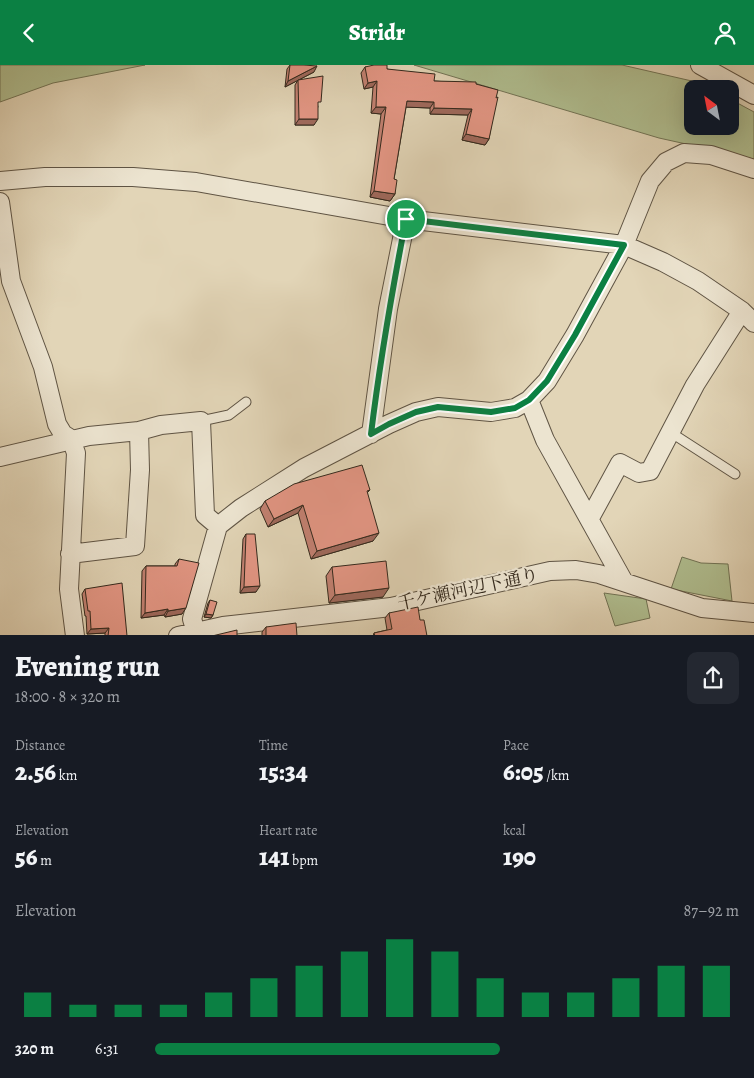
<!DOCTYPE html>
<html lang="en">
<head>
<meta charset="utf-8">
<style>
  :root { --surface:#171b24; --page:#242831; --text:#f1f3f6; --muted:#9ea1a6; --accent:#0b8043 }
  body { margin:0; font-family:Alegreya,"Noto Serif JP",serif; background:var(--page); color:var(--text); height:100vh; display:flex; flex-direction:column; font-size:19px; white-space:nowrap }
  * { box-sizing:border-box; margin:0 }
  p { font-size:16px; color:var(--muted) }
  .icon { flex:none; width:28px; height:28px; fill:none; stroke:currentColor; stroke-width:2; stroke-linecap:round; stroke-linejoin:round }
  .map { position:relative; height:570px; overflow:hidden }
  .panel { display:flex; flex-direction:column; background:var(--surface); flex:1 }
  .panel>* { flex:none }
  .needle { width:32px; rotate:328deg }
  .buttons { position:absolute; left:684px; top:15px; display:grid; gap:10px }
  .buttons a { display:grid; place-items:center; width:55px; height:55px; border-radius:10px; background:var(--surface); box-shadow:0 5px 20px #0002; font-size:25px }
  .pin { position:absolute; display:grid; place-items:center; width:42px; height:42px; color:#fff; margin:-21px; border:2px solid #fff; border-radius:50%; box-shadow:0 1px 5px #0007 }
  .round { display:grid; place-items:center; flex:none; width:52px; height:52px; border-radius:10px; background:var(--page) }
  .overview { display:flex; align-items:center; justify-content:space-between; height:85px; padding:0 15px }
  h1 { font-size:28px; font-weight:800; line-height:38px }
  .figures { display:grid; grid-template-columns:repeat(3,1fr); gap:8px; height:85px; padding:5px 15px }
  .figures div { display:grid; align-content:center }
  .figures b { font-size:25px; font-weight:800 }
  .figures small { font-size:14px; font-weight:400 }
  .figures p { font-size:14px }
  .chart { height:140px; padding:10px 15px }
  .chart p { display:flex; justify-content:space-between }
  .chart svg { width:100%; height:90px; margin-top:5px; stroke:var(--accent); stroke-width:6 }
  ul { padding:0 15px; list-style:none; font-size:16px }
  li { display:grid; grid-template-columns:80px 60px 1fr; align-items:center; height:38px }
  li i { height:12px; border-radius:6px; background:var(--accent) }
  header { display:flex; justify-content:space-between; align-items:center; height:65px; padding:0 15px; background:var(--accent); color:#fff; font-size:22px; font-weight:800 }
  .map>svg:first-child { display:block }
</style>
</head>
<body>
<header><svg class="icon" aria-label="back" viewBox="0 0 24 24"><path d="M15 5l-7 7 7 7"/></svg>Stridr<svg class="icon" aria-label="person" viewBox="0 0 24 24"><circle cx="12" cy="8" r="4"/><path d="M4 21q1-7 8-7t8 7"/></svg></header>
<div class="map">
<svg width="754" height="571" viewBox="0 0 754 571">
  <rect width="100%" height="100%" fill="#e2d5b7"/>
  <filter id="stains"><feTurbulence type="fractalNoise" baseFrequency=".004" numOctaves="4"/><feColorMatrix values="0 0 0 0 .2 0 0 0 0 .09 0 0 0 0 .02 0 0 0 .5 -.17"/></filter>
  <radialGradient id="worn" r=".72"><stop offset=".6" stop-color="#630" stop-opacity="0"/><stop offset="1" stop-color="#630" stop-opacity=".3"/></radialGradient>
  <!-- green -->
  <path fill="#b0be90" stroke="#727456" d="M0,0H145L53,18L0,37Z
    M414,0H622L705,19L712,24H692V61H730V34L754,47V94L659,73Z
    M682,492L701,498L728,499L732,536L671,524Z
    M604,528L646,534L650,553L615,561Z"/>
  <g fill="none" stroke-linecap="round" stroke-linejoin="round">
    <defs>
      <path id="service" d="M201,356L229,350L246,337
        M670,367L735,409"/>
      <path id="minor" d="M700,0L754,30
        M0,116L45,112H133L196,117L406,154L624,180L663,197L698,216L742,246L754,258
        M0,137L11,216L43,302L57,359L63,369L71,374L76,388L69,524L75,571
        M529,335L545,375L624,517
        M371,369L388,244L406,154
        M0,392L89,371L139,366L161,360L201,356L205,450L218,461
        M590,453L620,398L639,408L650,406L695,320L742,246
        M70,489L135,481L140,405L139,366
        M196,567L192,554L218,461L241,443L304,403L389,359L416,347L438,342L491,347L515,343L529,335L547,316L575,270L624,180L650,116L666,97L684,88L711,90L754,104
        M178,571L223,561L391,542L550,506L576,505L599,509L702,543L754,548"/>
    </defs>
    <!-- service casing -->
    <use href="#service" stroke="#5f5444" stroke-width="11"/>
    <!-- minor casing -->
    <use href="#minor" stroke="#5f5444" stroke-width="20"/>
    <!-- service -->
    <use href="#service" stroke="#ece4d0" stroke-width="9"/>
    <!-- minor -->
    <use href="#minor" stroke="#ece4d0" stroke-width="18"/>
  </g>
  <!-- wall -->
  <path fill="#c38172" stroke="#33291d" d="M290,0H304L314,7L285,22L287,4Z
    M365,2L387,4L434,16L476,19L496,33L489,74L485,80L462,75L468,50L430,49V43L406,42L394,114L395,129L390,136L370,132L381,49L371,48L373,22L364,24L361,8Z
    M298,15L318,41L314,60H295V20Z
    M370,425L367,428L373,476L311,494L298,448L268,462L260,444L265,436Z
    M246,469L256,527L240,528L243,474Z
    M179,494L182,549L165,552L164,550L141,553L142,506L146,501H175V499Z
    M332,502L383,532L329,538L326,511Z
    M85,524L127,571H105V568L87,569L86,551H85L82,529Z
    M210,535L213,550L211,553L204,552L208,538Z
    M389,548L420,555L427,571H373L374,568L387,565L385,553Z
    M266,562L297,571H262V567Z"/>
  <!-- shaded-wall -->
  <path fill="#9f695c" stroke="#33291d" d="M317,1L314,7L285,22L288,16Z
    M377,16L373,22L364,24L368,18Z
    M407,36L434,37L430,43L403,42Z
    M376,42H386L381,49L371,48Z
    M434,43L472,44L468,50L430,49Z
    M299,54H318L314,60H295Z
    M466,69L489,74L485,80L462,75Z
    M374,126L395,129L390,136L370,132Z
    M303,440L298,448L268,462L274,454Z
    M379,468L373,476L311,494L317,486Z
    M260,521L256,527L240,528L244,522Z
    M389,523L383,532L329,538L335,530Z
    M186,543L182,549L165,552L168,546Z
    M168,544L164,550L141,553L145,548Z
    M206,549L213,550L211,553L204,552Z
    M109,563L105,568L87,569L91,564Z"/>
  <!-- building -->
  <path fill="#e39684" stroke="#33291d" d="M290,0H304L317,1L288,16Z
    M374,0H387V4L435,9L434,16L476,17V19L498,25L496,33L498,32L489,74L466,69L472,44L434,43V37L407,36L394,114L397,115L395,129L374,126L386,42H376L377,16L368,18L365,2Z
    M323,11L321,37H318V54H299L298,15Z
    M362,400L370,425L367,426L379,468L317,486L303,440L274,454L265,436L294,419Z
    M246,469H255L260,521L244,522Z
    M179,494L199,498L186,543L168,546V544L145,548L146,501H177Z
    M386,496L389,523L335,530L332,502Z
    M122,518L127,571H108L109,563L91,564L90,546H88L85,524Z
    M210,535L217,537L213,550L206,549Z
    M418,542L420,555H424L427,571H375L374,568L392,564L389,548Z
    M296,558L297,571H266V562Z
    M237,565V571H212Z"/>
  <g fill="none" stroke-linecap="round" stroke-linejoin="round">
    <defs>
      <path id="route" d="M406,154L624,180L575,270L547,316L529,335L515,343L491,347L438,342L416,347L389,359L371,369C380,296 392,226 406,154Z"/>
    </defs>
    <!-- route casing -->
    <use href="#route" stroke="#fff" stroke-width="10"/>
    <!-- route -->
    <use href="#route" stroke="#0b8043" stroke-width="6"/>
  </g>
  <g text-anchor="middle" stroke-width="4.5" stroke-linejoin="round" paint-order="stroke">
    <!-- street labels -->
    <g font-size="18" fill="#33291d" stroke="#ece4d0">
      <text transform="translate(468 524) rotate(-12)" y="6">千ケ瀬河辺下通り</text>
    </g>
  </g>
  <rect width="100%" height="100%" filter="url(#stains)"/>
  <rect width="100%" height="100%" fill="url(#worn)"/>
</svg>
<div class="buttons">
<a><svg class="needle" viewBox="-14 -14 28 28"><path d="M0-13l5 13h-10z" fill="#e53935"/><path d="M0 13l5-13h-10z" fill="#9ea1a6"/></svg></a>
</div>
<div class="pin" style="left:406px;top:154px;background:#1e9e55"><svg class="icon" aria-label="arrive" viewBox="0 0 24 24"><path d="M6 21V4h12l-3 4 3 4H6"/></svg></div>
</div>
<section class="panel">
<div class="overview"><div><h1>Evening run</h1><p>18:00 · 8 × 320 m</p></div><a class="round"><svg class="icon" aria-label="share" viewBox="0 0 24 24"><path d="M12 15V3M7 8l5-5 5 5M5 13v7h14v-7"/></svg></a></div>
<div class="figures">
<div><p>Distance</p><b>2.56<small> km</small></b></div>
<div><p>Time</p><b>15:34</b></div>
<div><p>Pace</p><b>6:05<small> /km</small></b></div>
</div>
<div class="figures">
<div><p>Elevation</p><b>56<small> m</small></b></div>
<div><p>Heart rate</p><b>141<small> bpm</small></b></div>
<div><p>kcal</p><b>190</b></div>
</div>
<div class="chart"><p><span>Elevation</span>87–92 m</p>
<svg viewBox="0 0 160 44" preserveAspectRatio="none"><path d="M5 44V32M15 44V38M25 44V38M35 44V38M45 44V32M55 44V25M65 44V19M75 44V12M85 44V6M95 44V12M105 44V25M115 44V32M125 44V32M135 44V25M145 44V19M155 44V19"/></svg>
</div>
<ul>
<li><b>320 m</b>6:31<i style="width:59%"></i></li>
</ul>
</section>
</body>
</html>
